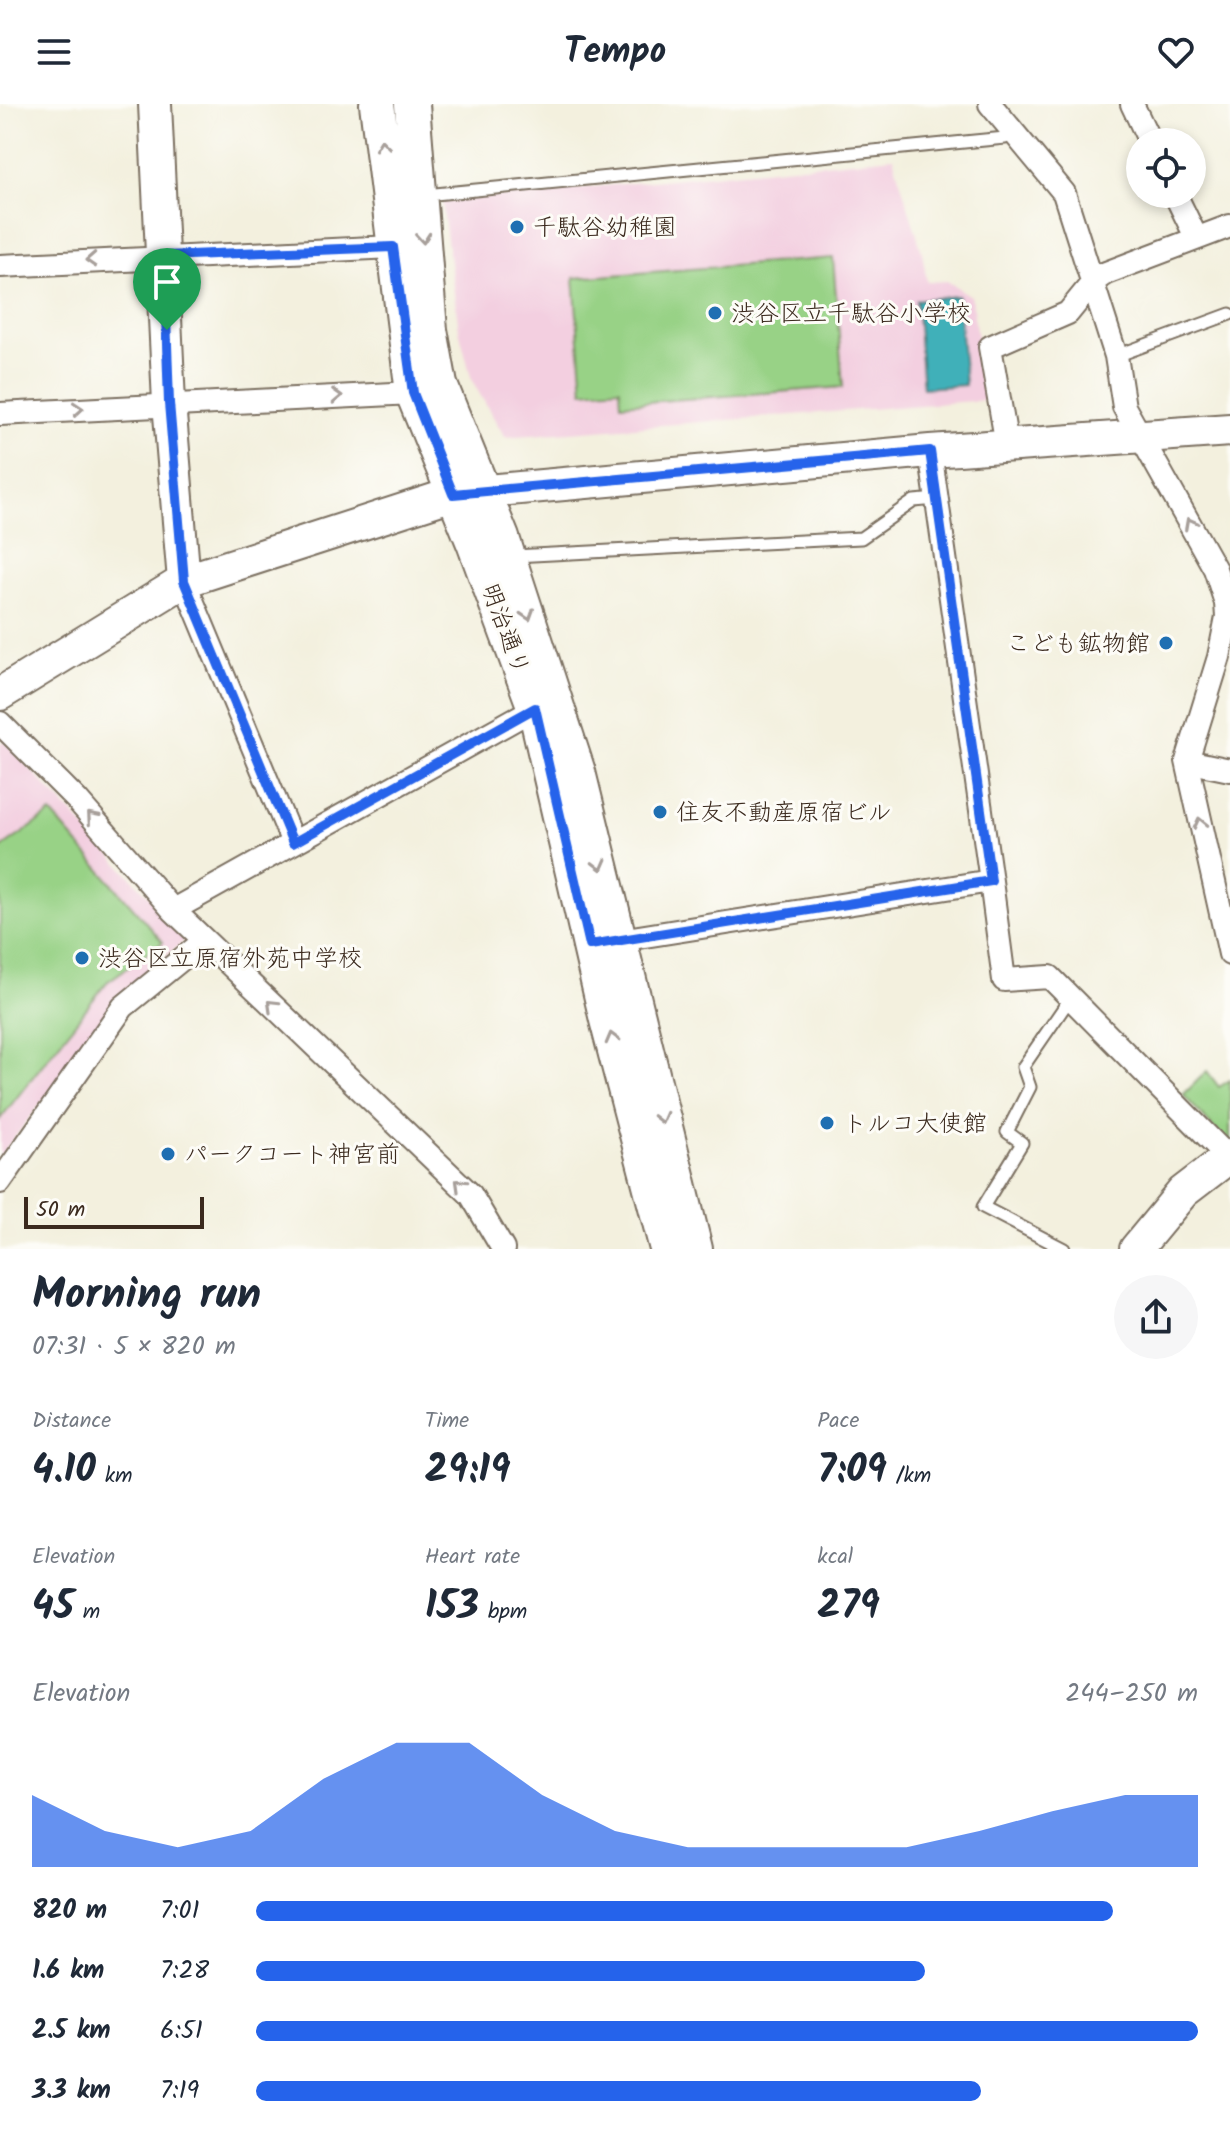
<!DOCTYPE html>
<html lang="en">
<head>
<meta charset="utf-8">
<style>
  :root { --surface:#fff; --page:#f6f6f7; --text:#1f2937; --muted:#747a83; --accent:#2563eb }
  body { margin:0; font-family:Kalam,"Klee One",sans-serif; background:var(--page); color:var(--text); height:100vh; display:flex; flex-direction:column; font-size:30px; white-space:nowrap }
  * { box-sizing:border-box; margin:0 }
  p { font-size:26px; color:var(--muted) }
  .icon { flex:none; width:44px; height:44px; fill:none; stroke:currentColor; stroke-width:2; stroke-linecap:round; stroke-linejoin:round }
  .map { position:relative; height:1145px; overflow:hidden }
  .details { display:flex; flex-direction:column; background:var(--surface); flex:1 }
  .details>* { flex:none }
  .controls { position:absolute; left:1126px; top:24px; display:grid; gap:16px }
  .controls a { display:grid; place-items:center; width:80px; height:80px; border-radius:50%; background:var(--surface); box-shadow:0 4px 12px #0003; font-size:40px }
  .scale { position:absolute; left:24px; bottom:20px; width:180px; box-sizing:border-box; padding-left:8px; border:4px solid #3b2a1e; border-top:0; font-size:22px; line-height:28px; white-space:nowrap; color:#3b2a1e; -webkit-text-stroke:6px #fdfcf7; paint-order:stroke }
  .pin { position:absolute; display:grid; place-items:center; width:68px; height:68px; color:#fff; margin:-82px -34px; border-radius:50% 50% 50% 0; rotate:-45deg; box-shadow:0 0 8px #0007 }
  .pin .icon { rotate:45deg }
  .round { display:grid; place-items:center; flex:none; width:84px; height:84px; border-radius:42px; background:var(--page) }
  .summary { display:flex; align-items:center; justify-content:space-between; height:136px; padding:0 32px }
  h1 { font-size:44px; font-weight:700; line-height:60px }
  .figures { display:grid; grid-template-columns:repeat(3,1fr); gap:12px; height:136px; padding:8px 32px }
  .figures div { display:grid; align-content:center }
  .figures b { font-size:40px; font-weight:700 }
  .figures small { font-size:22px; font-weight:400 }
  .figures p { font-size:22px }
  .chart { height:224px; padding:16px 32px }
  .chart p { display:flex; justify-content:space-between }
  .chart svg { width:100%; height:144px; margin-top:8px; fill:var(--accent); opacity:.7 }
  ul { padding:0 32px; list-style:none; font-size:26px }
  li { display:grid; grid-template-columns:128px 96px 1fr; align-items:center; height:60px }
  li i { height:20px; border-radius:10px; background:var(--accent) }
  header { display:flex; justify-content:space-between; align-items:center; height:104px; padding:0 32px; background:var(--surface); font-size:36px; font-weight:700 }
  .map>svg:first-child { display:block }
</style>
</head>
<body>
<header><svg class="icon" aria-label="menu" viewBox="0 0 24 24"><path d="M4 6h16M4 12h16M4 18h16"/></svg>Tempo<svg class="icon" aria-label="heart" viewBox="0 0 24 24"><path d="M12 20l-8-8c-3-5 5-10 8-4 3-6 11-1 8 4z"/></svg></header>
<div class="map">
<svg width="1230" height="1145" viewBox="0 0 1230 1145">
  <rect width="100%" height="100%" fill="#fdfcf7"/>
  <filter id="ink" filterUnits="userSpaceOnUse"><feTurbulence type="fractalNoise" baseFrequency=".0125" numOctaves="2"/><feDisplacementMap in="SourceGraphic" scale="16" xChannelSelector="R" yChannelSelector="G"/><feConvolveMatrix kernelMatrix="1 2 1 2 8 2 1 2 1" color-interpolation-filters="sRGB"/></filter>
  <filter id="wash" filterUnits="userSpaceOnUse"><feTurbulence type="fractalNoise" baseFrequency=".006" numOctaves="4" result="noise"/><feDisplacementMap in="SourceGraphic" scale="32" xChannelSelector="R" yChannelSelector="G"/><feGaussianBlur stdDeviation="1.8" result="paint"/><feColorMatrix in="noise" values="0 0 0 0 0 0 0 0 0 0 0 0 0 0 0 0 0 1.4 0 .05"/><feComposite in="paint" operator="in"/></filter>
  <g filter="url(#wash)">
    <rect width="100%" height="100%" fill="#f3f0de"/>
    <!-- built -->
    <path fill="#f3cfe0" d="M893,53L922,148L927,178L947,177L971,192L986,296L505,333L472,277L459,226L442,98Z
      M0,638H5L188,834L139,874L0,1052Z"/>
    <!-- green -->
    <path fill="#98d286" stroke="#6a7e52" stroke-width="2" d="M833,154L843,283L621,300L620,284L583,287L574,174Z
      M51,709L163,838L107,878L0,1015V745Z
      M1207,967L1219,983L1230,976V1042L1183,991Z"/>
    <!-- water -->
    <path fill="#40b0b9" stroke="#3e6d6c" stroke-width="2" d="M958,192L965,281L923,284L916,196Z"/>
  </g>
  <g filter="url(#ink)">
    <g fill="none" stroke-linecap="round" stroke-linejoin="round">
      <defs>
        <path id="lane" d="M425,91L1005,34L1015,28
          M1116,252L1230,210
          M514,452L861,434L914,397L937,395
          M1064,1145L983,1103L1022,1039L1007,1028L1030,983L1023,963L1071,893"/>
        <path id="street" d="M990,0L1064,89L1116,252L1124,303L1215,465L1226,499L1227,513L1219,553L1187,657L1230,850
          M1132,0L1150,38
          M1175,90L1196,133
          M0,162L393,143
          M0,310L413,289
          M1007,341L990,243L1068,209L1094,177L1106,169L1230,122
          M930,347L991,777
          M184,477L293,739
          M0,619L77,696L173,806L471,1091L503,1145
          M1187,657L1230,666
          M173,806L535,604
          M607,838L991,777L1004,876L1050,873L1228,1053
          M0,1078L123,903L204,837"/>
        <path id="secondary" d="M155,0L169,299L184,477
          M0,590L184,477L453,390L930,347L1230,326
          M1136,1145L1183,1088L1230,1052"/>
        <path id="primary" d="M377,0L413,289L474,439L535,604L607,916L667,1145
          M412,0L430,226L440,281L502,434L578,668L695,1145"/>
      </defs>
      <!-- lane casing -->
      <use href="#lane" stroke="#7b6f61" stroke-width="15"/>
      <!-- street casing -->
      <use href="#street" stroke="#7b6f61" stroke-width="26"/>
      <!-- secondary casing -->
      <use href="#secondary" stroke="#7b6f61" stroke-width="36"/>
      <!-- primary casing -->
      <use href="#primary" stroke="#7b6f61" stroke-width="38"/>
      <!-- lane -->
      <use href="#lane" stroke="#fff" stroke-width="11"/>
      <!-- street -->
      <use href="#street" stroke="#fff" stroke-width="22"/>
      <!-- secondary -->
      <use href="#secondary" stroke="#fff" stroke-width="32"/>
      <!-- primary -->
      <use href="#primary" stroke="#fff" stroke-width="34"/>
    </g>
    <!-- one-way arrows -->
    <defs><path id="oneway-chevron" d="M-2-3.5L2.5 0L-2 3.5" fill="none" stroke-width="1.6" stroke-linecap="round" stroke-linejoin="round" transform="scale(2)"/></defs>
    <g stroke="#a79f9a">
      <use href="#oneway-chevron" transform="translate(382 41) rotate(-97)"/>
      <use href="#oneway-chevron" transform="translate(423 134) rotate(85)"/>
      <use href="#oneway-chevron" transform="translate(91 156) rotate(177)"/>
      <use href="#oneway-chevron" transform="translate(337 292) rotate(-2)"/>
      <use href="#oneway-chevron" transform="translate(78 305) rotate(-4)"/>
      <use href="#oneway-chevron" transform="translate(1190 419) rotate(-118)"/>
      <use href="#oneway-chevron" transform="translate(528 511) rotate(72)"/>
      <use href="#oneway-chevron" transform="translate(92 713) rotate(-131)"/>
      <use href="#oneway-chevron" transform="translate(1200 719) rotate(-103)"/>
      <use href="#oneway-chevron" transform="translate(600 761) rotate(76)"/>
      <use href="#oneway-chevron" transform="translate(272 901) rotate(-136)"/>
      <use href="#oneway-chevron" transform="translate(612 934) rotate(-105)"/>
      <use href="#oneway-chevron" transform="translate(661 1014) rotate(76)"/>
      <use href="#oneway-chevron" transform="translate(460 1080) rotate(-136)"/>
    </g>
  </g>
  <g fill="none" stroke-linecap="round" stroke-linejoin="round" filter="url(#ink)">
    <defs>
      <path id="route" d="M393,143L413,289L453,390L930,347L991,777L590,841L535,604L293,739L184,477L169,299L164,152Z"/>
    </defs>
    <!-- route casing -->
    <use href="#route" stroke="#fff" stroke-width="16"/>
    <!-- route -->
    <use href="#route" stroke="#2563eb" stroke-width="10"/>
  </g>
  <!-- markers -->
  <g fill="#1f6fb2" stroke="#fdfcf7" stroke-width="3">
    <circle cx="517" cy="123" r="8"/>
    <circle cx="715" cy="209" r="8"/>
    <circle cx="1166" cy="539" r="8"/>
    <circle cx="660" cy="708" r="8"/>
    <circle cx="82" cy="854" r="8"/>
    <circle cx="827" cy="1019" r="8"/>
    <circle cx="168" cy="1050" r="8"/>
  </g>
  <g text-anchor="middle" stroke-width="6" stroke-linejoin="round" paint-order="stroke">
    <!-- poi labels -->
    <g font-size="24" fill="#3b2a1e" stroke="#fdfcf7" text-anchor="start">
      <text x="533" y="131">千駄谷幼稚園</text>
      <text x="731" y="217">渋谷区立千駄谷小学校</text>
      <text x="1150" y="547" text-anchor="end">こども鉱物館</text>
      <text x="676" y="716">住友不動産原宿ビル</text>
      <text x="98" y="862">渋谷区立原宿外苑中学校</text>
      <text x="843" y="1027">トルコ大使館</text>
      <text x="184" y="1058">パークコート神宮前</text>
    </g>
    <!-- street labels -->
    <g font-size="24" fill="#3b2a1e" stroke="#fdfcf7">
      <text transform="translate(506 525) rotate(70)" y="8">明治通り</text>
    </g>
  </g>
</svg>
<div class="controls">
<a><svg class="icon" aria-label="locate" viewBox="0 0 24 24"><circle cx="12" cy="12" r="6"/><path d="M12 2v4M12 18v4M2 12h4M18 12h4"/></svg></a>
</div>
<div class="scale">50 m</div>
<div class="pin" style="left:167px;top:226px;background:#1e9e55"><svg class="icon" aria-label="arrive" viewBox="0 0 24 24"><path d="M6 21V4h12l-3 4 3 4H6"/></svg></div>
</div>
<section class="details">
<div class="summary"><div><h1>Morning run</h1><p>07:31 · 5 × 820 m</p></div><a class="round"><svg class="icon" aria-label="share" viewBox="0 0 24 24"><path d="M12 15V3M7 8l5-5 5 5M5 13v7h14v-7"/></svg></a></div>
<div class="figures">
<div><p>Distance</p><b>4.10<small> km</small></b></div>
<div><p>Time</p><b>29:19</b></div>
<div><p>Pace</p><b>7:09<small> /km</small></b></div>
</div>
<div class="figures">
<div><p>Elevation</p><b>45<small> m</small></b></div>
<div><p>Heart rate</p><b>153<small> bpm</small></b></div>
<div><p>kcal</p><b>279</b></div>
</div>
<div class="chart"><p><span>Elevation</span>244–250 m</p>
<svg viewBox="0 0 160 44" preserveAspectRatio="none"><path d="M0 44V22L10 33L20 38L30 33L40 17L50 6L60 6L70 22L80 33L90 38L100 38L110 38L120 38L130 33L140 27L150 22L160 22V44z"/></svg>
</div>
<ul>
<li><b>820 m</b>7:01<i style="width:91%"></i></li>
<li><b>1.6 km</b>7:28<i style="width:71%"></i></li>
<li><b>2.5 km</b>6:51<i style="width:100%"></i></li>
<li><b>3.3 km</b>7:19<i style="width:77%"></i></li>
</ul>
</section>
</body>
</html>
